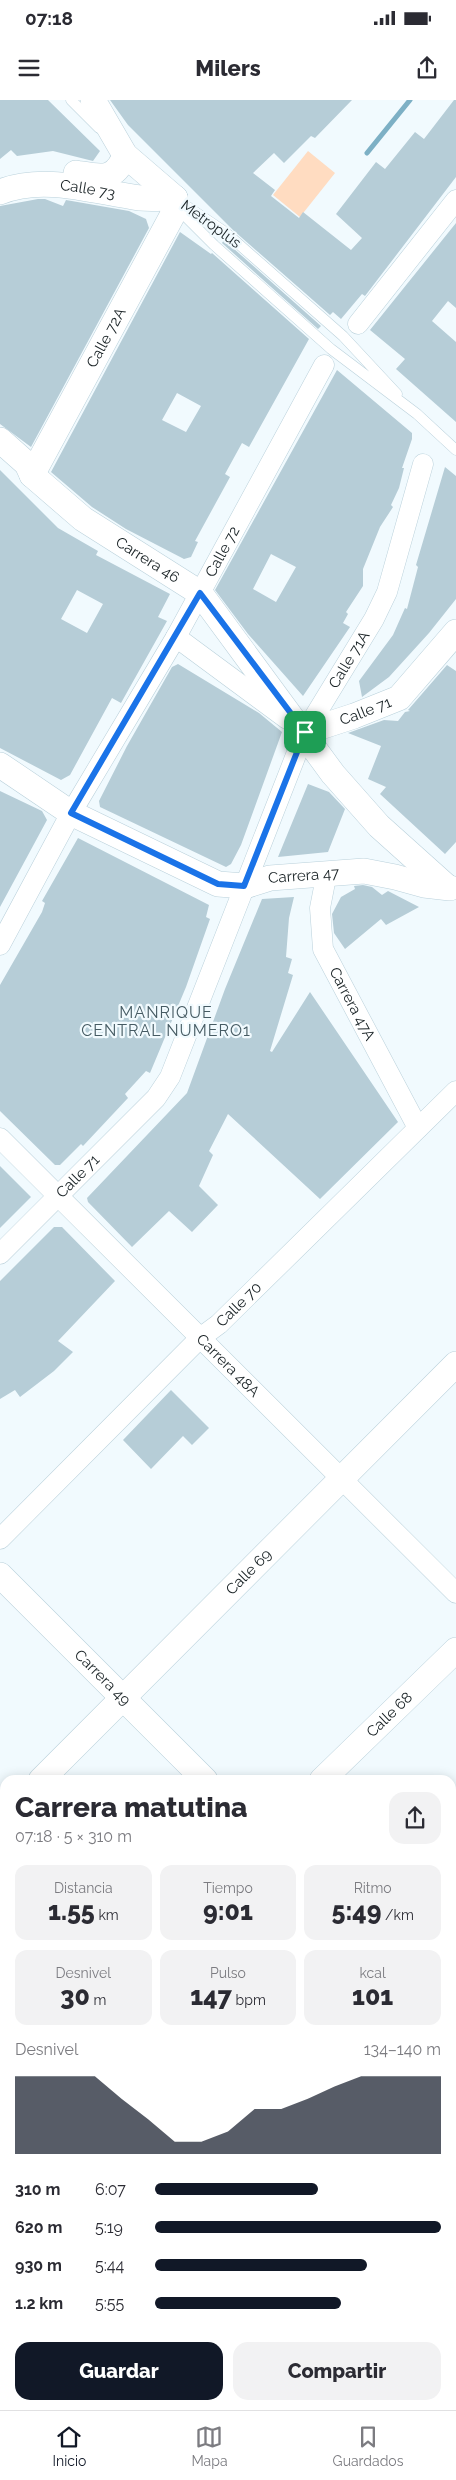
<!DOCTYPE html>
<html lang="es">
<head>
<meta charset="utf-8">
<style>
  :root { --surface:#fff; --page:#f2f2f3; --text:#2b2b33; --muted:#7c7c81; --line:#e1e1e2; --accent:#111827 }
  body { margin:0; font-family:Raleway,sans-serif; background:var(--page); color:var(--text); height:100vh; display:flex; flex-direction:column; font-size:19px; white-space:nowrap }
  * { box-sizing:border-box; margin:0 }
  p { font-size:16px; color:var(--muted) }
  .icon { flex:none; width:28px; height:28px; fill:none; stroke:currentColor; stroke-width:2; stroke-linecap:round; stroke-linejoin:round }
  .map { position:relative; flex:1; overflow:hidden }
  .details { position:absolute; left:0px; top:1675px; width:456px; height:635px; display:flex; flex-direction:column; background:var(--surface); border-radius:15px 15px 0 0; box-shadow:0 2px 12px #0003 }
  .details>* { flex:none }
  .pin { position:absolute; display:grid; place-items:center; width:42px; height:42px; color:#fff; margin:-21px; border-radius:10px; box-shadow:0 2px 8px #0006 }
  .round { display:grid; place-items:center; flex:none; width:52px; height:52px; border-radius:15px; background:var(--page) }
  .overview { display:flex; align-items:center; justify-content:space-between; height:85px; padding:0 15px }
  h1 { font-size:28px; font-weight:800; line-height:38px }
  .stats { display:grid; grid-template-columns:repeat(3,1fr); gap:8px; height:85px; padding:5px 15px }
  .stats div { display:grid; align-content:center; border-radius:12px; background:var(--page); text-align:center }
  .stats b { font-size:25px; font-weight:800 }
  .stats small { font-size:14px; font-weight:400 }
  .stats p { font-size:14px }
  .chart { height:140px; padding:10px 15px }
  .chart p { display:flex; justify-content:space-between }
  .chart svg { width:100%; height:90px; margin-top:5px; fill:var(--accent); opacity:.7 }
  .button { display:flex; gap:10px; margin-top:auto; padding:10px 15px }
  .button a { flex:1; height:58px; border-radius:15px; background:var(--accent); color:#fff; font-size:20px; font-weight:800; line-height:58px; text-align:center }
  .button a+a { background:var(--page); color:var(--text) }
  ul { padding:0 15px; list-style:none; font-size:16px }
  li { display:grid; grid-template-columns:80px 60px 1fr; align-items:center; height:38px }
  li i { height:12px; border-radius:6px; background:var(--accent) }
  .status { display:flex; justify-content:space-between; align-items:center; height:35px; padding:0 25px; background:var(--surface); direction:ltr }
  .status svg { height:14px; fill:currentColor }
  header { display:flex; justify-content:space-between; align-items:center; height:65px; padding:0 15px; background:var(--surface); font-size:22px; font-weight:800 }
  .dock { display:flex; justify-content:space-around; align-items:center; height:70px; border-top:1px solid var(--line); background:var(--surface); font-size:14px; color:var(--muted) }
  .dock a { display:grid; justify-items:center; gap:2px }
  .dock .current { color:var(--accent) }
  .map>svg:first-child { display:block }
</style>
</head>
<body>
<div class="status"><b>07:18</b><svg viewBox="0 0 49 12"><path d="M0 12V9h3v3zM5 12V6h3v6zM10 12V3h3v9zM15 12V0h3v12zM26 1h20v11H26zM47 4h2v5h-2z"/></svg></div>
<header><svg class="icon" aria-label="menu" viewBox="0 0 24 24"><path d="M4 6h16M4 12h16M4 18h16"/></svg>Milers<svg class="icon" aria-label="share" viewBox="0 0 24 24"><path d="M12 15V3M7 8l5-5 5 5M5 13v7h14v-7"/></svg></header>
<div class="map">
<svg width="456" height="2310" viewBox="0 0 456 2310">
  <rect width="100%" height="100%" fill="#f1fafe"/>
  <!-- green -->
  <path fill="#ffdcc1" d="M308,51L335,73L300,117L273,95Z
    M456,2058V2196L451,2191V2062Z"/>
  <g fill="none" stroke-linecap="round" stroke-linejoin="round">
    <!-- stream -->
    <path stroke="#7db0c5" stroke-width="5" d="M367,53L410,0"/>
  </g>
  <!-- building -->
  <path fill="#b6cdd7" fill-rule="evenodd" d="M0,0H48L100,51L93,61L53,51L17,56L11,50L0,59Z
    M110,0H352L315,38L311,36L284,63L274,53L253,73L275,90L271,96L299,118L303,112L351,150L362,138L336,114L376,62L385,69L415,32L424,39L454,0H456V77L365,196L362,194L341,219L333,212L330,215L233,130L128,25Z
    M38,99H45L63,106L66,100L129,111L146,119L149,128L31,347L0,324V106Z
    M456,123V208L448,201L432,221L456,242V322L396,269L405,259L370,230Z
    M180,132L211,154L212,153L309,239L249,347L242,343L225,374L230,377L195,441L198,442L191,457L184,459L126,429L92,407L51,372ZM177,293L201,306L186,332L162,320Z
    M224,140L321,226L318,229L222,143Z
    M337,270L412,333V339L402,368H404L399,388L391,405L393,407L380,427L363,469V486L346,512L348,514L343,523L350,527L303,596L248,534L215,490ZM271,454L296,467L276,502L253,489Z
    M445,367L456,376V499L429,533L389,577L362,597L359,581L393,535L405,508L407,509L418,467L416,465Z
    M0,370L58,428L98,451L96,455L170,494L158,517L167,521L121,603L112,598L70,675L61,680L0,648ZM77,490L103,504L87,533L61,519Z
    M178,564L259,613L282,632L241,745L231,764L226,767L100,707L99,701L127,646L172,567Z
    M447,565L456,571V742L445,754L380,694L386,687L368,679L381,646L348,633L384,620L398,621L405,612L410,611L408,610Z
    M308,684L329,692L345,709L328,752L278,757Z
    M0,691L42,711L47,720L0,807Z
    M78,738L209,805L206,817L210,819L186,887L150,973L146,971L125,994L128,998L83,1046L81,1044L60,1065H55L0,1011V885L42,812L45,803L42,801Z
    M363,785L372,787L382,795L388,791L419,807L386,825L381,819L345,849L334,833L332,814L341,797L355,789L354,786Z
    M294,797L289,818L286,857L292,859L288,873L293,875L270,951L272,952L310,892L398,1022L320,1099L228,1014L209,1051L213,1055L199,1086L218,1105L192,1132L169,1111L132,1147L88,1102L87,1098L187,993L225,889L262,799Z
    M0,1066L31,1097L0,1128Z
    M54,1127H62L115,1181L58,1241L73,1252L54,1271L20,1297L15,1290L0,1299V1181Z
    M171,1290L209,1328L192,1345L183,1336L151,1369L123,1340Z"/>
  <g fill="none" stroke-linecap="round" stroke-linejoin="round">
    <defs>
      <path id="service" d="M71,0L99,28
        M176,99L225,132L343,236L397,294
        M179,106L185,116L214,145L331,249L417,314L456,350
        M451,1974L456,1969
        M451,2012L456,2008
        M125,2310L129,2305"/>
      <g id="minor">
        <path d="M358,224L456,100"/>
        <path d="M176,537L287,619"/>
        <path id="s1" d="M327,772L320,808L323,849L418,1028"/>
        <path id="s2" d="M0,845L71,713L176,537L324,265"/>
        <path id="s3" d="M0,1038L456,1493"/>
        <path id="s4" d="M0,1154L156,998L170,977L305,632L374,519L387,492L423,364"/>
        <path id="s5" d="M0,1439L200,1238L219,1224L456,991"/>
        <path d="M0,2037L5,2042"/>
        <path d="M0,2269L5,2274"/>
        <path d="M34,2305L38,2310"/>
        <path d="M263,2305L267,2310"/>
      </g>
      <g id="tertiary">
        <path d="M93,0L125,55L175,98"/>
        <path d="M76,73C100,77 115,82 125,55"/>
        <path id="s6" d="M0,92C44,74 95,92 140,98C151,99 163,98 175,98"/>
        <path id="s7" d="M0,340L27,364L32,375L83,419L200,493L333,674L379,726L447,787"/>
        <path id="s8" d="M32,375L172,116L175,98"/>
        <path id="s9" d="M305,632L354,616L399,598L456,532"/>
        <path id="s10" d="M0,665L71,713L218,784L245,786L270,778L364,771L395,777L424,785L450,788"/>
        <path id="s11" d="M0,1475L205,1680"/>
        <path id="s12" d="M41,1680L456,1264"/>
        <path id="s13" d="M322,1680L456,1550"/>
        <path d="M0,1722L5,1717"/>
        <path d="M0,1749L5,1755"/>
        <path d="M451,1919L456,1923"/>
        <path d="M0,2000L5,1996"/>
        <path d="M451,2206L456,2211"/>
      </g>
      <path id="secondary" d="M451,1951L456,1946
        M451,2037L456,2032
        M94,2310L99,2305
        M150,2310L155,2305"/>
    </defs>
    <!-- service casing -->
    <use href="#service" stroke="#bad1db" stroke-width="11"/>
    <!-- minor casing -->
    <use href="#minor" stroke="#bad1db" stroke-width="21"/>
    <!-- tertiary casing -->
    <use href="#tertiary" stroke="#bad1db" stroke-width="26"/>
    <!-- secondary casing -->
    <use href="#secondary" stroke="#bad1db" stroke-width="29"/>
    <!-- service -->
    <use href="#service" stroke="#fff" stroke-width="10"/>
    <!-- minor -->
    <use href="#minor" stroke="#fff" stroke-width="20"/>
    <!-- tertiary -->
    <use href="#tertiary" stroke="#fff" stroke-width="25"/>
    <!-- secondary -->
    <use href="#secondary" stroke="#fff" stroke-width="28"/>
  </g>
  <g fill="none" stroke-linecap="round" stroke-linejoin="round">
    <defs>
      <path id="route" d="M200,493L305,632L244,786L218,784L71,713Z"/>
    </defs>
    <!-- route casing -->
    <use href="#route" stroke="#fff" stroke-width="10"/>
    <!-- route -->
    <use href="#route" stroke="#1a73e8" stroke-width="6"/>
  </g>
  <g text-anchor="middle" stroke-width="4.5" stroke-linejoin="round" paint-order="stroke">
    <!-- street labels -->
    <g font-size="15" fill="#192225" stroke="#f1fafe">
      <text dy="5" stroke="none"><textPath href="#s6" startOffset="89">Calle 73</textPath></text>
      <text transform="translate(211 124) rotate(36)" y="5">Metroplús</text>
      <text dy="5" stroke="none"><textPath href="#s8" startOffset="156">Calle 72A</textPath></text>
      <text dy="5" stroke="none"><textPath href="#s2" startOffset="452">Calle 72</textPath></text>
      <text dy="5" stroke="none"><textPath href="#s7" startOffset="192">Carrera 46</textPath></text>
      <text dy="5" stroke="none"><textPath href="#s4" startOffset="701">Calle 71A</textPath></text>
      <text dy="5" stroke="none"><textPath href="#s9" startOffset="64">Calle 71</textPath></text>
      <text dy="5" stroke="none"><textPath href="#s10" startOffset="336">Carrera 47</textPath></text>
      <text dy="5" stroke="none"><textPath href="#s1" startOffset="140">Carrera 47A</textPath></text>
      <text dy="5" stroke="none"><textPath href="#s4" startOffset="110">Calle 71</textPath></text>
      <text dy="5" stroke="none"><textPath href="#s5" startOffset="335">Calle 70</textPath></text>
      <text dy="5" stroke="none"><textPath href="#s3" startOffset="322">Carrera 48A</textPath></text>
      <text dy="5" stroke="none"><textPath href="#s12" startOffset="294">Calle 69</textPath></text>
      <text dy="5" stroke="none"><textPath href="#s11" startOffset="145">Carrera 49</textPath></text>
      <text dy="5" stroke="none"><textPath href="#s13" startOffset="94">Calle 68</textPath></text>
    </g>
    <!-- neighbourhood labels -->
    <g font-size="16" letter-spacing="1" fill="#465b63" stroke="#f1fafe">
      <text x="166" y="918">MANRIQUE<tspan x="166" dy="18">CENTRAL NUMERO1</tspan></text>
    </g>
  </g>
</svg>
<div class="pin" style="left:305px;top:632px;background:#1e9e55"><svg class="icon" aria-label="arrive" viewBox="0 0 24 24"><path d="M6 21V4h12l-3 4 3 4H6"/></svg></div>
<section class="details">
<div class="overview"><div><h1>Carrera matutina</h1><p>07:18 · 5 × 310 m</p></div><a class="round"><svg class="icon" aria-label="share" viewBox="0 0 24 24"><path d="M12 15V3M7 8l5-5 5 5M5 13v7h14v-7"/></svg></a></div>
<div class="stats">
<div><p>Distancia</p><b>1.55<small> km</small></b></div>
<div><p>Tiempo</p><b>9:01</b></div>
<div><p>Ritmo</p><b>5:49<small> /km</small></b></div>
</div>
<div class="stats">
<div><p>Desnivel</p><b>30<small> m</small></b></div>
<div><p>Pulso</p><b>147<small> bpm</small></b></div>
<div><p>kcal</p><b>101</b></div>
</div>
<div class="chart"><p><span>Desnivel</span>134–140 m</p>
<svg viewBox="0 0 160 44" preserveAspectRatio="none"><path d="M0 44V6L10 6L20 6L30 6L40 17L50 27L60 38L70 38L80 33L90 22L100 22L110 17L120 11L130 6L140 6L150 6L160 6V44z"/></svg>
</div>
<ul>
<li><b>310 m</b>6:07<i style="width:57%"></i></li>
<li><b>620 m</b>5:19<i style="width:100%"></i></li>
<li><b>930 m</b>5:44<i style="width:74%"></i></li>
<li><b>1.2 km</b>5:55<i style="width:65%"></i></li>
</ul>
<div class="button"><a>Guardar</a><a>Compartir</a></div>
</section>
</div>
<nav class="dock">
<a class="current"><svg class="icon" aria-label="home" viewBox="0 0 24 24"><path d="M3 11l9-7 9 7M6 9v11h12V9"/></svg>Inicio</a>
<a><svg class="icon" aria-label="map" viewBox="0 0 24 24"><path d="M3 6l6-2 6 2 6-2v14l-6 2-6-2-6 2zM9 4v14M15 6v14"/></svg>Mapa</a>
<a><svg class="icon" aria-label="saved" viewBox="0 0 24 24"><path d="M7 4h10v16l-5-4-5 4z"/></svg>Guardados</a>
</nav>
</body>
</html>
